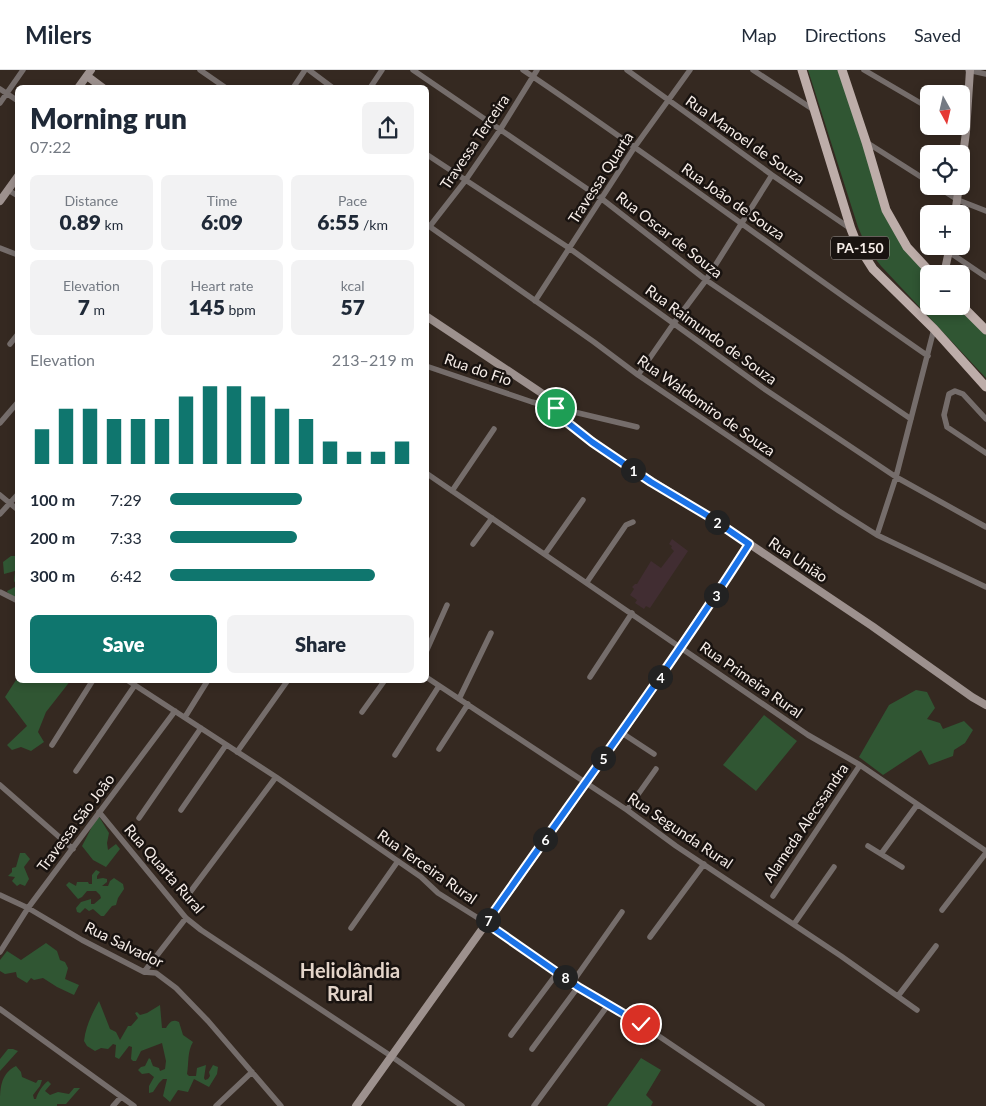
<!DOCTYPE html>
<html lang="en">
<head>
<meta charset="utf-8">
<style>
  :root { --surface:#fff; --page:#f2f2f3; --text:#1f2937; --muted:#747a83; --line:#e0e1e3; --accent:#0f766e }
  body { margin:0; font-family:Lato,sans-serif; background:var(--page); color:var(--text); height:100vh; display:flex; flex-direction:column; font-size:19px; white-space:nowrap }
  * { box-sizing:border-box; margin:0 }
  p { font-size:16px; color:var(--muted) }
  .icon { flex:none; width:28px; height:28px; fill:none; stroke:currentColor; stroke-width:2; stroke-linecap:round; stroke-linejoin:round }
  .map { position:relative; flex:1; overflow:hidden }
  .panel { position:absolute; left:15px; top:15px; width:414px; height:598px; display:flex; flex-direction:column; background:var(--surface); border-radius:8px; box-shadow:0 2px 8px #0003 }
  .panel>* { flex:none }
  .needle { width:32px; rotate:172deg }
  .buttons { position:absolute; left:920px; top:15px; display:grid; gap:10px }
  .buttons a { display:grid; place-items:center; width:50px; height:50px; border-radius:8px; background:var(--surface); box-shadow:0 2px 8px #0003; font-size:25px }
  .pin { position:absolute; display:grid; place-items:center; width:42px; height:42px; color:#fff; margin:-21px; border:2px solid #fff; border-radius:50%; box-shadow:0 1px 5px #0007 }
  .km { position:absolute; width:25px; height:25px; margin:-12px; border-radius:50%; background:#222; color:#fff; font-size:14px; line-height:25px; text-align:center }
  .round { display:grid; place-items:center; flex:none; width:52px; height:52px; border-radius:8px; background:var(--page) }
  .summary { display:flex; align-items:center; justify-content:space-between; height:85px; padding:0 15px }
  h1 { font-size:28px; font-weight:800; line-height:38px }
  .metrics { display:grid; grid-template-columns:repeat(3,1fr); gap:8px; height:85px; padding:5px 15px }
  .metrics div { display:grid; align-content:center; border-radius:8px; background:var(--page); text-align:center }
  .metrics b { font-size:21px; font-weight:800 }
  .metrics small { font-size:14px; font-weight:400 }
  .metrics p { font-size:14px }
  .chart { height:140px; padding:10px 15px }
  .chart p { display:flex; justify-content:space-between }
  .chart svg { width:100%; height:90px; margin-top:5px; stroke:var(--accent); stroke-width:6 }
  .cta { display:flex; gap:10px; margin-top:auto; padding:10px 15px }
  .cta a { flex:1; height:58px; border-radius:8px; background:var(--accent); color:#fff; font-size:20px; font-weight:800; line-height:58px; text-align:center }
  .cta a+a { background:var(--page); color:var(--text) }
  ul { padding:0 15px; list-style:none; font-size:16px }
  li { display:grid; grid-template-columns:80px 60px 1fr; align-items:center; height:38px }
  li i { height:12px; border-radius:6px; background:var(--accent) }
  header { display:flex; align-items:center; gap:30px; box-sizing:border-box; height:70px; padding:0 25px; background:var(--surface); border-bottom:1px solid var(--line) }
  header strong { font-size:24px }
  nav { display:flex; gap:28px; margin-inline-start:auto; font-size:18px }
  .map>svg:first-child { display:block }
</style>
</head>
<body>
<header>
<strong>Milers</strong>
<nav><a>Map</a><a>Directions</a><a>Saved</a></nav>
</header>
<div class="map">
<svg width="986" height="1036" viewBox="0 0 986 1036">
  <rect width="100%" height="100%" fill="#352921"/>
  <!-- medical -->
  <path fill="#412d32" d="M672,469L688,481L650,538L646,536L644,539L635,533L637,530L630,525L634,519L632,517L635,514H637L651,491L661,498L674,481L671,478L672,476L669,474Z"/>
  <!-- green -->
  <path fill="#305633" d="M808,0H839L884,141L929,204V236H960L986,264V308L881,196L867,178L858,157Z
    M11,486H17V529L8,523L7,521L17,516L14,511L15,501L4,504L3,492Z
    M16,610L22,612L24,610H71L46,642L38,662L44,672L31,681L21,677L12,680L7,675L27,656L5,627Z
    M916,620L927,622L935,638L927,649L940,653L943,659L964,651L973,660L965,673L954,680L953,686L929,695L921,680L883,705L859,687L889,635Z
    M764,645L797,671L756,721L723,695Z
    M98,745L109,763L107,773L108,780L116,774L120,779L106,797L93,790L82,776Z
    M20,783H25L30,789L24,797L29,809L25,816L20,814L17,816L12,811L15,807L8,806L12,802V798L16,797Z
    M96,800L100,802L97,806V809L103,808L107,809V812L102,816H108L110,811L114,808L123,814L124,819L118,828L116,835L112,836L104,846H101L93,839L89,841L85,838L80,843L77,842L76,838L81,832L91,829V834H94L101,828L100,825L96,821H87L82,827L78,829L66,815L69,812L76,816L77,812H88L89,814H92V805Z
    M46,873L57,881L60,890L65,892L68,898L65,909L79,915L74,925L57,917L43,908L34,910L31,908L27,913L17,907L16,902L5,904L0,901V890L7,881L21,890Z
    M99,931L110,959L116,962L120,970L128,956H131L138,948L135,943L137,942L140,945L147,943L160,935L162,958H166C170,952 172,949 179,952L183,965L193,972C187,982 189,993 187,1004L189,1006H196L197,998L206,995L204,1008L205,1010L208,1009L210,1006L209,1002L213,995L218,997L217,1004L209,1017L194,1009L188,1022L178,1020L170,1032L163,1026L167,1009H163L159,1013L153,1022L149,1023V1016L154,1007L149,1003L142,1004L138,1000L141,997L145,996L149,988L151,990V991L153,996L159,998L160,1001L165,999L166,991L162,973L141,981L136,991H133L131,989L132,977L129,976L119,989L115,987L116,975L113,974L108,979L101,978L95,981L87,976L84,971C86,955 92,944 99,931Z
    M8,979H13L18,981L0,1001V989Z
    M641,988L661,1000L646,1025L653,1032L651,1036H607Z
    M16,996L21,1002L22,1007L36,1013L38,1010H42L40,1016L33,1025L34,1029H36C37,1024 43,1014 48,1011L51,1014L45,1021L50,1025L58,1022L69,1024L74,1018H80L66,1034H57V1036H0C0,1019 0,1004 16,996Z"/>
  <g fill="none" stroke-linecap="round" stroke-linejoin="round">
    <!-- street -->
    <path stroke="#756d6b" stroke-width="5.5" d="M200,0L226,18
      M309,0L333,18
      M413,0L602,129L706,210L911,349
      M523,0C660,92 792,192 928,286
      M627,0L772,105L851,159
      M753,0L814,40
      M864,0L929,38
      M968,0L986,4
      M293,18L305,0
      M370,18L382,0
      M0,19L18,31
      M0,33L23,0
      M958,56L966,62
      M866,72L929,112
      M426,84L569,178L763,318L896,407L986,457
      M936,116L958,130L986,141
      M8,120L18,126
      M426,154L594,272L638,305L839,441L877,465L986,517
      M430,156L465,111L500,60L537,0
      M0,178L18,185
      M949,182L986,207
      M535,231L634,78L690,0
      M10,274L18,264
      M426,296L532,332L637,357
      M638,305L674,253L706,210L772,105
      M986,349L963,324L955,321L949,324L944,345L947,357L986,383
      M0,353L18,332
      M426,403L808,665L860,695L986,781
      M452,421L494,359
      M0,425L18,440
      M0,444L18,424
      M877,465L896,407L934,259
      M473,474L492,448
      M545,484L583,430
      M587,512L626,455L633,452
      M0,522L18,531
      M426,582L447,535
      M426,607L627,740L676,776L841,886L917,940
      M590,607L632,543
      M127,610L276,707L421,807L438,823L486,853L578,917L641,954L762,1036
      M459,629L491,563
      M362,642L385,610
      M185,647L208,610
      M622,663L654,684
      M52,675L93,610
      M439,679L468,634
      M237,682L288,610
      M395,685L439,616
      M76,701L135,615
      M0,715L73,779
      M181,740L226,675
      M627,740L656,699
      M99,742L186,848L201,860L391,986L462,1036
      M139,748L201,658
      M868,776L902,797
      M881,784L917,735
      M0,825L28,838L82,870L144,902L156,903L176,918L208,951L281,1036
      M773,826L860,695
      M185,829L276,707
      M942,840L986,783
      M794,854L834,797
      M351,858L398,791
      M650,867L704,794
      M0,882L28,838L175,641
      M144,902L186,848
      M572,913L622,842
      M898,926L936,876
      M0,939L134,1036
      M511,965L558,902
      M532,979L578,917
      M113,1036L121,1027
      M216,1036L252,1002
      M534,1036L608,935"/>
    <!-- secondary -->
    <path stroke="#9d918e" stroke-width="8" d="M87,6L103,18
      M78,18L91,0
      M961,101L966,62L970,0
      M0,131L18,106
      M955,144L959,116
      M944,204L950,176
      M426,246L543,324L575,359L621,392L708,446L872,556L972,627L986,635
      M356,1036L622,663L749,475"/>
    <!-- primary -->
    <path stroke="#bdada9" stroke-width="9" d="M802,0L851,159L857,174L873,199L934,259L986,317
      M842,0L866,72L886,140L907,177L932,204
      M961,235L986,260"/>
  </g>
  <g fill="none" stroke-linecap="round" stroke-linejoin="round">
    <defs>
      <path id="route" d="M556,338L568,353L592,372L651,412L708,446L749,474C666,604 574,727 486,853L578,917L641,954"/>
    </defs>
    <!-- route casing -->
    <use href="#route" stroke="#fff" stroke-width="10"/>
    <!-- route -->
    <use href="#route" stroke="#1a73e8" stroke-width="6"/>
  </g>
  <g text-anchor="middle" stroke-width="5" stroke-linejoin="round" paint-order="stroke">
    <!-- shield labels -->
    <rect fill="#191310" stroke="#b4aca7" stroke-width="1" x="831" y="166.5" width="58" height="23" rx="4"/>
    <g font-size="14" font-weight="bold" fill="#f6ede8">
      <text x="860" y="183">PA-150</text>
    </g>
    <!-- street labels -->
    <g font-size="15" fill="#f6ede8" stroke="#191310">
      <text transform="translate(745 70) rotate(35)" y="5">Rua Manoel de Souza</text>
      <text transform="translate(475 72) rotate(-56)" y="5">Travessa Terceira</text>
      <text transform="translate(601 108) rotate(-57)" y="5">Travessa Quarta</text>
      <text transform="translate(733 132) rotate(35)" y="5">Rua João de Souza</text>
      <text transform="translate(669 165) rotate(38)" y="5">Rua Oscar de Souza</text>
      <text transform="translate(711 265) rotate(36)" y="5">Rua Raimundo de Souza</text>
      <text transform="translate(478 300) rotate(19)" y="5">Rua do Fio</text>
      <text transform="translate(706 336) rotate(35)" y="5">Rua Waldomiro de Souza</text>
      <text transform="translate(798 490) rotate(34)" y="5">Rua União</text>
      <text transform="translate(751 610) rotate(35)" y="5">Rua Primeira Rural</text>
      <text transform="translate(76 753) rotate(-53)" y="5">Travessa São João</text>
      <text transform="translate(806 753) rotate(-56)" y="5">Alameda Alecssandra</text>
      <text transform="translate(680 761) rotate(34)" y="5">Rua Segunda Rural</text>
      <text transform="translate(427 797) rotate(35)" y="5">Rua Terceira Rural</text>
      <text transform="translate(164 799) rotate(49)" y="5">Rua Quarta Rural</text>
      <text transform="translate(124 875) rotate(26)" y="5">Rua Salvador</text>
    </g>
    <!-- district labels -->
    <g font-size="20" font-weight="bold" fill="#e3d4c9" stroke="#191310">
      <text x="350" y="908">Heliolândia<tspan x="350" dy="23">Rural</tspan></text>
    </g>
  </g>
</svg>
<div class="buttons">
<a><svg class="needle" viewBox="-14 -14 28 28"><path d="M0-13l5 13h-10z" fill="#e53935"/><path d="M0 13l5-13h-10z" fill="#747a83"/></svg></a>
<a><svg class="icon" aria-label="locate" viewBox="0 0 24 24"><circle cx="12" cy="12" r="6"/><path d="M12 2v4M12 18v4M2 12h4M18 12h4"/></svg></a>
<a>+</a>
<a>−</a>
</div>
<div class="pin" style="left:556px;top:338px;background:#1e9e55"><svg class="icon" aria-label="arrive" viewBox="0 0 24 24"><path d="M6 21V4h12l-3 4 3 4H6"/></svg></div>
<div class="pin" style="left:641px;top:954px;background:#d93025"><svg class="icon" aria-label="check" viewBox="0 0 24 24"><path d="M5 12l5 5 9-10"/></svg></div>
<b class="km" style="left:633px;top:400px">1</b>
<b class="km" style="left:717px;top:452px">2</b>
<b class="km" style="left:716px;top:525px">3</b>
<b class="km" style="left:660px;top:607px">4</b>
<b class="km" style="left:603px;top:688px">5</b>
<b class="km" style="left:545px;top:769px">6</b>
<b class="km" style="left:488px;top:850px">7</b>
<b class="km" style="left:565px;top:907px">8</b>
<section class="panel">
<div class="summary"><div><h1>Morning run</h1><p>07:22</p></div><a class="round"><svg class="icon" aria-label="share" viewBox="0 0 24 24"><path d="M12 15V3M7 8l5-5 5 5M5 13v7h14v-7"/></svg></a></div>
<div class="metrics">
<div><p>Distance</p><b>0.89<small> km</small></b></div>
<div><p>Time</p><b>6:09</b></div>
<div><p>Pace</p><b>6:55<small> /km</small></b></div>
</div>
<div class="metrics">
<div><p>Elevation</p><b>7<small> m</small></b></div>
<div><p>Heart rate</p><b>145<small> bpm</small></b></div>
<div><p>kcal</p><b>57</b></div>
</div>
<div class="chart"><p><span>Elevation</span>213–219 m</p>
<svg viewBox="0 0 160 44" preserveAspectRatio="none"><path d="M5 44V27M15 44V17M25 44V17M35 44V22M45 44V22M55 44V22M65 44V11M75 44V6M85 44V6M95 44V11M105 44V17M115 44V22M125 44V33M135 44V38M145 44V38M155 44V33"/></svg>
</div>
<ul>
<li><b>100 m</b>7:29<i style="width:54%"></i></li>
<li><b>200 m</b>7:33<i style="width:52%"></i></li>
<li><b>300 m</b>6:42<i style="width:84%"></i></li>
</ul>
<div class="cta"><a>Save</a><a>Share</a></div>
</section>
</div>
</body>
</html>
